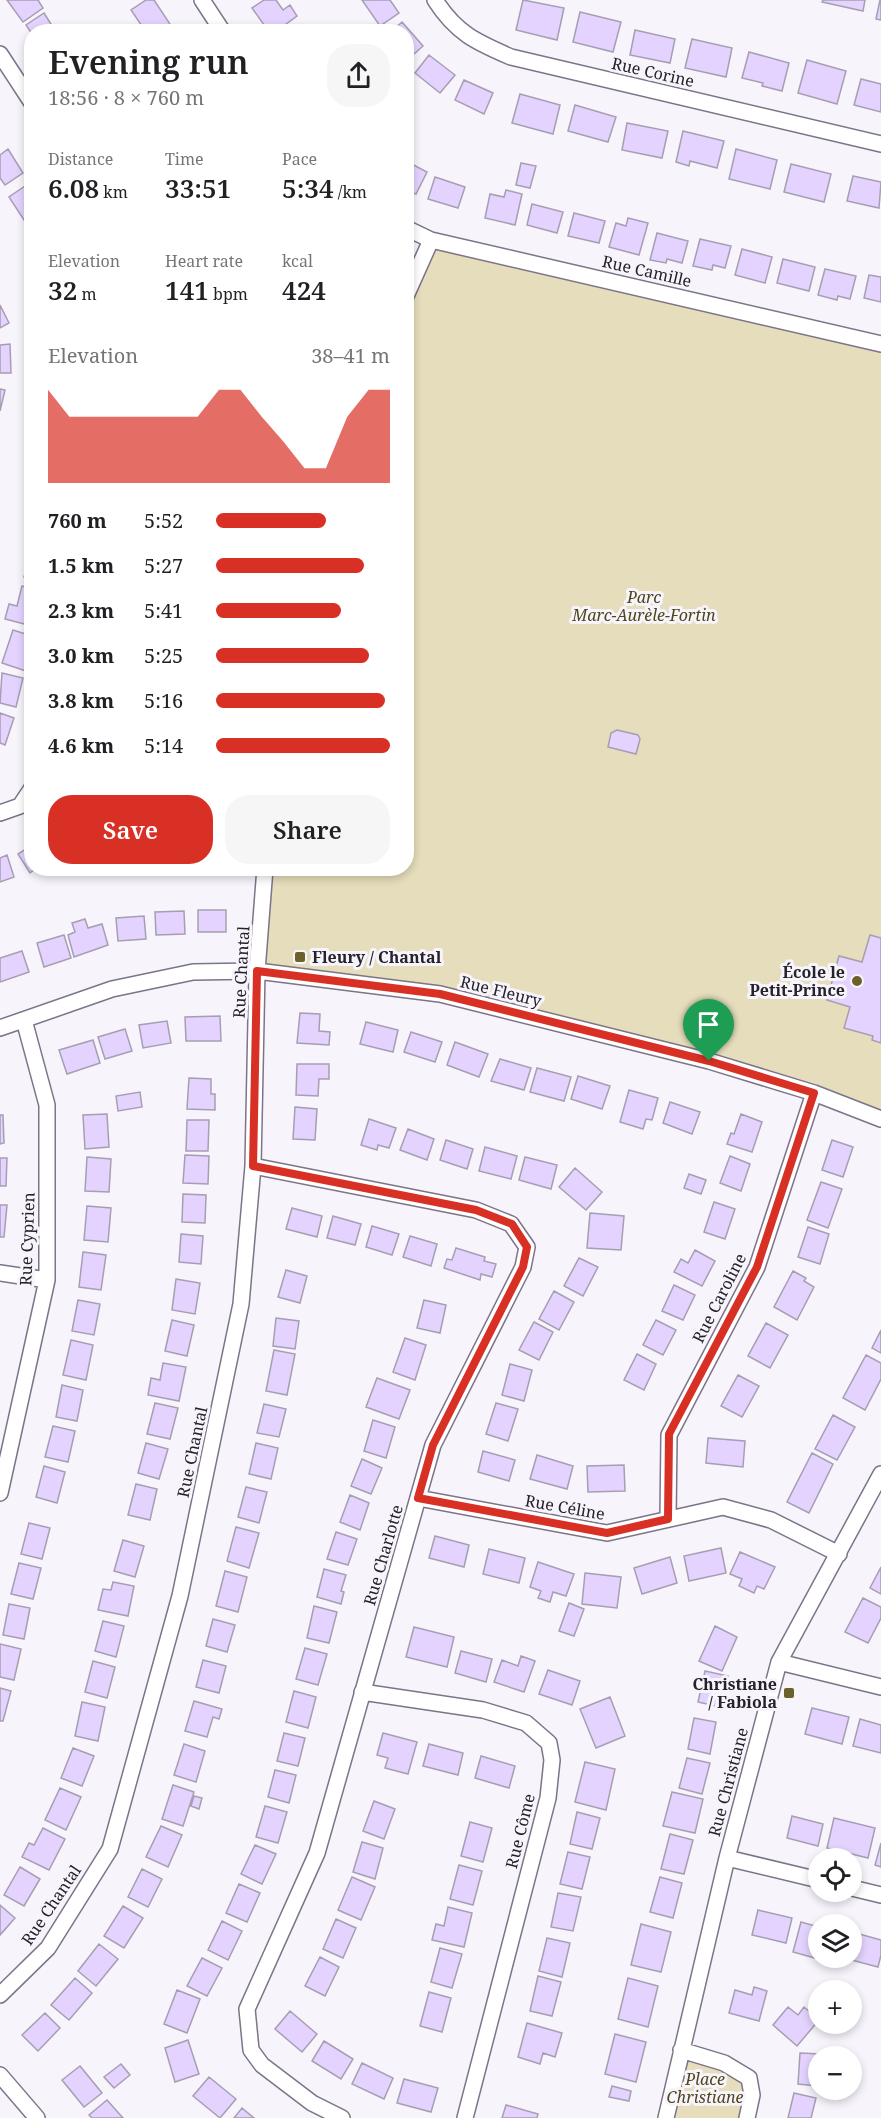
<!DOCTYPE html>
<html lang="en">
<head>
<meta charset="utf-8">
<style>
  :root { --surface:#fff; --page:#f6f6f6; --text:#202124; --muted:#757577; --accent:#d93025 }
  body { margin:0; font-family:"Noto Serif",serif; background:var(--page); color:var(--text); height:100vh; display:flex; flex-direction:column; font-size:22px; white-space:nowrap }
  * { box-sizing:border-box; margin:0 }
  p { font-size:20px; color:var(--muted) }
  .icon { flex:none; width:33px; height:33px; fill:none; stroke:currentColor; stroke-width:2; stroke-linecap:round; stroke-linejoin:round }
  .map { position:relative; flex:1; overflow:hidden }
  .panel { position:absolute; left:24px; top:24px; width:390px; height:852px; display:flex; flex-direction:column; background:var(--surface); border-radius:24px; box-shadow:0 3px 9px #0003 }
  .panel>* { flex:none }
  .controls { position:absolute; left:808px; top:1848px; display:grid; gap:12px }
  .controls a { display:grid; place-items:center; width:54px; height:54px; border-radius:50%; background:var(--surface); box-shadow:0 3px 9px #0003; font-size:30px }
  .pin { position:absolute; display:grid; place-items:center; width:51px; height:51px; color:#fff; margin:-62px -26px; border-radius:50% 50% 50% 0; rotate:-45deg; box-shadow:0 0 6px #0007 }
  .pin .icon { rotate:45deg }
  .round { display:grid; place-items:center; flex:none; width:63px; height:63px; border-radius:24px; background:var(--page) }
  .head { display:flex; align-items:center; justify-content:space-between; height:102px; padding:0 24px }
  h1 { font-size:33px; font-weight:600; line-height:45px }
  .stats { display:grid; grid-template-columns:repeat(3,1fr); gap:9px; height:102px; padding:6px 24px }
  .stats div { display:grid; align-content:center }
  .stats b { font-size:26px; font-weight:600 }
  .stats small { font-size:16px; font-weight:400 }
  .stats p { font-size:16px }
  .chart { height:168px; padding:12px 24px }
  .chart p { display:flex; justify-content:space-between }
  .chart svg { width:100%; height:108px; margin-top:6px; fill:var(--accent); opacity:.7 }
  .primary-button { display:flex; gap:12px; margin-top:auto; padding:12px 24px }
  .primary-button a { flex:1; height:69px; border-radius:24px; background:var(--accent); color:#fff; font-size:24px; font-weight:600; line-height:69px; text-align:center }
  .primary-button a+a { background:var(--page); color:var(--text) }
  ul { padding:0 24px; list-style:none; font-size:20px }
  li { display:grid; grid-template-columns:96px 72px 1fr; align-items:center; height:45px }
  li i { height:15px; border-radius:8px; background:var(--accent) }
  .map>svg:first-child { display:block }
</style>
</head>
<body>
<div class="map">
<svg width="881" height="2118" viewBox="0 0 881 2118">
  <rect width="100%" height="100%" fill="#f7f4fc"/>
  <!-- green -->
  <path fill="#e5ddbb" d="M431,240L881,344V1119L814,1093L440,994L257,971L265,869L406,868V296Z
    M681,2050L749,2078L747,2118H666Z"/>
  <!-- building -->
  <path fill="#e4d3fe" stroke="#a69eb2" stroke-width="1.5" d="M7,0H38L43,8L23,22Z
    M146,0H154L170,24L159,32H146L131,10Z
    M264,0H276L283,10L290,5L297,16L275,32H269L252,8Z
    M362,0H390L399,13L380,26Z
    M523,0L564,8L557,40L516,30Z
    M823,0H865L863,11L822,2Z
    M880,0H881V20L876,19Z
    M580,12L621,22L613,52L573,42Z
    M44,13L56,32H32V34L26,25Z
    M402,22L423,46L406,61V32H391Z
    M635,30L675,39L670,63L630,55Z
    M692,39L732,48L726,77L685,68Z
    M749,52L789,63L782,91L762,86L763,83L742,78Z
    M429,55L455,75L440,93L415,73Z
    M807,60L846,71L837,104L798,93Z
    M861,79L881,84V112L854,105Z
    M464,80L493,93L484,114L455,100Z
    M520,94L560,105L553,134L512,123Z
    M575,105L616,117L608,142L568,131Z
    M627,123L668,131L662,158L622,150Z
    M683,131L724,141L717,168L690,161L689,166L676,162Z
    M8,149L23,173L5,185L0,178V155Z
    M736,149L777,160L770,189L729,179Z
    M406,161L427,172L416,194L406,190Z
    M521,163L536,166L530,188L516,185Z
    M791,164L831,174L824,202L784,192Z
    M853,176L881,182L879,208L847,201Z
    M435,177L465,187L458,208L428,199Z
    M28,184L32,190V215L24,220L9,197Z
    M506,190L522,194L515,225L485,218L490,194L504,197Z
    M532,204L563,212L557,233L527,225Z
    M574,213L605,221L599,243L568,236Z
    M628,218L648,223L639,255L609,247L616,223L626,226Z
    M657,233L688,241L682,263L667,259L666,263L650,260Z
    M700,239L731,246L725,268L713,265L712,270L693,266Z
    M742,249L772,257L765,283L735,275Z
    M783,259L815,267L809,291L777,283Z
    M825,269L856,276L850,299L838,296L837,300L818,295Z
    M869,275L881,277V302L864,298Z
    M0,305L9,323L0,328Z
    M10,344L11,373H0V345Z
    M0,389L5,390L0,411Z
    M32,553V579L24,577Z
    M22,586L32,589V626L5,619L9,604L17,606Z
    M13,630L32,636V653L26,671L2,663Z
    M2,673L23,678L16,707L0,703Z
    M0,713L14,718L5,745L0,743Z
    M617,730L638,735L640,739L636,754L608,747L611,733Z
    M32,845V868H36L30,873L18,854Z
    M7,855L14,877L0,882V858Z
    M187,868H221V872Z
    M198,910H226V932H198Z
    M184,911L185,934L156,935L155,912Z
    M144,916L146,939L118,941L116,918Z
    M85,919L88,928L102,924L108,945L74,957L68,935L75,932L72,923Z
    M64,935L71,958L44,967L37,943Z
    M870,935L881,938V1043L872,1040L873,1036L844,1028L850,1007L827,1000L839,956L862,962Z
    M22,951L29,972L0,982V958Z
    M300,1013L320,1014L319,1031L330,1032L329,1045L297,1043Z
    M220,1016L221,1041H186L185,1017Z
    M167,1021L171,1043L143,1048L139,1025Z
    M366,1022L398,1030L393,1052L360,1044Z
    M125,1029L132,1051L105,1059L98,1037Z
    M411,1032L442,1042L435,1062L404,1052Z
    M93,1040L100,1063L67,1074L59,1050Z
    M455,1042L488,1054L479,1077L447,1065Z
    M500,1059L531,1068L524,1090L491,1081Z
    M297,1064H329V1079H319L318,1096L296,1095Z
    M537,1068L571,1077L564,1101L530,1092Z
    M578,1076L610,1086L602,1109L571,1099Z
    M189,1078L211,1079V1094H215V1110L187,1109Z
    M629,1090L658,1098L652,1120L646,1119L643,1129L620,1122Z
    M140,1092L142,1107L118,1111L116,1096Z
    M670,1102L700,1112L692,1134L663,1123Z
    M295,1107L317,1109L315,1140L293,1139Z
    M107,1114L109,1147L85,1149L83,1115Z
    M741,1114L762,1122L752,1152L727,1144L731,1133L734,1134Z
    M0,1115H3L4,1143L0,1144Z
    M369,1119L396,1128L389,1148L378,1145L377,1150L361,1145Z
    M187,1120H209L208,1151H186Z
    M408,1129L434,1139L427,1160L400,1150Z
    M446,1140L473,1149L467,1169L440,1160Z
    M832,1140L853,1147L843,1177L822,1170Z
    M485,1147L517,1156L511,1179L479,1171Z
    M185,1155L209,1156L208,1184L183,1183Z
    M730,1156L750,1164L741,1191L720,1183Z
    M87,1157L111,1159L109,1192L85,1191Z
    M525,1157L557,1165L551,1189L519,1180Z
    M0,1158H7L6,1186H0Z
    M575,1168L602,1192L586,1210L559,1187Z
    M689,1174L706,1180L701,1194L684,1188Z
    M821,1182L842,1189L828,1228L807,1220Z
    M183,1194L206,1195L205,1223L182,1222Z
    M714,1202L735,1209L725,1239L704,1232Z
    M0,1205H7L4,1237H0Z
    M87,1206L111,1208L108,1242L84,1240Z
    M292,1208L322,1216L317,1237L286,1229Z
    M590,1213L624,1216L621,1250L587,1248Z
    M333,1216L361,1224L355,1245L327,1238Z
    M372,1226L399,1234L392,1255L366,1247Z
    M808,1227L829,1234L820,1264L798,1257Z
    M181,1234L203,1236L201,1264L179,1262Z
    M410,1236L437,1244L431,1266L403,1257Z
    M456,1248L485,1257L484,1261L496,1264L492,1277L481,1274L480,1280L444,1268L447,1259L452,1260Z
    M695,1250L715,1261L702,1286L674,1272L681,1259L688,1263Z
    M83,1252L106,1255L101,1290L79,1287Z
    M579,1258L598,1267L583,1296L564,1286Z
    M286,1270L307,1276L300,1303L278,1297Z
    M793,1271L806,1278L804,1281L814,1287L797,1320L774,1307Z
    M176,1279L200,1283L195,1314L172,1310Z
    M674,1285L695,1295L683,1320L662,1311Z
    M554,1291L574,1302L559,1330L539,1319Z
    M78,1300L100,1304L94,1335L72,1331Z
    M424,1300L446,1305L440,1333L417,1328Z
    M276,1318L299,1321L295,1349L273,1346Z
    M172,1320L194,1325L187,1356L165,1351Z
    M656,1320L676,1330L663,1355L643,1345Z
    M534,1322L553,1332L539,1360L519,1350Z
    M766,1323L788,1335L770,1368L748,1356Z
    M881,1330V1353L872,1348Z
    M405,1338L426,1345L415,1380L393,1372Z
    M71,1340L93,1345L86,1380L63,1375Z
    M274,1350L295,1354L287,1395L266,1391Z
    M637,1354L656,1364L644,1390L624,1380Z
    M866,1355L881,1363V1379L865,1410L843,1398Z
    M163,1363L186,1367L179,1401L148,1395L151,1378L160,1380Z
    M510,1364L532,1370L524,1401L502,1395Z
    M738,1375L759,1386L742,1417L721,1406Z
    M377,1378L410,1390L399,1419L366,1407Z
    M62,1385L83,1390L77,1421L56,1417Z
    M155,1403L178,1408L170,1439L147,1434Z
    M496,1403L518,1409L508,1441L486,1434Z
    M264,1404L286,1409L279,1437L257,1433Z
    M833,1415L855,1427L837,1460L815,1449Z
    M373,1420L395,1427L386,1458L364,1451Z
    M53,1426L75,1431L68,1462L45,1457Z
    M708,1438L745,1441L743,1467L706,1463Z
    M146,1443L168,1449L159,1479L138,1473Z
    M256,1443L278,1448L271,1479L249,1474Z
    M483,1451L515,1460L509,1481L478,1472Z
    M812,1453L833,1464L809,1513L787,1502Z
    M537,1455L573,1466L567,1489L530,1479Z
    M362,1459L382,1468L371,1494L351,1486Z
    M624,1465L625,1491L588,1492L587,1466Z
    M44,1466L65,1472L57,1503L36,1497Z
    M136,1484L157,1489L150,1520L128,1515Z
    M246,1487L267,1492L259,1523L238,1517Z
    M350,1495L369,1503L360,1530L340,1522Z
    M29,1523L50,1528L42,1559L21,1554Z
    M236,1527L259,1533L249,1568L227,1561Z
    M336,1532L357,1539L348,1565L327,1559Z
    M435,1536L469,1545L464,1567L429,1558Z
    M123,1540L144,1546L135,1577L114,1571Z
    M721,1548L726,1573L689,1581L684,1556Z
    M489,1549L525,1558L519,1583L483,1574Z
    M740,1552L775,1567L764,1589L757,1586L754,1593L739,1586L742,1579L730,1574Z
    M670,1557L677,1583L642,1594L634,1568Z
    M538,1562L574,1574L566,1596L553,1592L550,1602L538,1598L541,1591L530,1587Z
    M19,1563L41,1568L33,1599L11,1594Z
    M881,1567V1594L870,1588Z
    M324,1569L346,1575L341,1591L344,1592L341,1604L317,1597Z
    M225,1571L247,1577L238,1612L216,1606Z
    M585,1573L621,1577L617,1608L582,1604Z
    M113,1582L134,1586L128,1616L98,1610L103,1589L111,1590Z
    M863,1598L881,1607V1618L868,1643L845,1632Z
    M569,1603L584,1609L574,1636L559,1631Z
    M9,1604L30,1608L24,1639L3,1635Z
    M314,1606L337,1612L329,1643L307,1638Z
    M213,1619L235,1625L227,1652L206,1646Z
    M103,1621L124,1626L116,1657L95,1651Z
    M715,1626L737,1637L722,1671L699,1661Z
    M414,1627L454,1637L447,1667L406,1657Z
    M0,1644L21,1649L14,1680L0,1677Z
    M305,1648L327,1654L318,1685L296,1679Z
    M461,1651L492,1659L486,1682L455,1673Z
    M521,1656L535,1661L524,1692L494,1682L502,1660L518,1666Z
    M203,1660L226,1666L219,1693L196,1687Z
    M93,1661L115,1667L107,1698L85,1692Z
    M548,1670L580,1681L572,1705L539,1694Z
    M705,1671L728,1676L720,1707L698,1702Z
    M0,1688L11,1691L3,1721H0Z
    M294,1691L316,1697L308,1728L286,1722Z
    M610,1697L625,1736L596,1748L580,1709Z
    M194,1701L222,1709L219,1719L213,1717L207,1737L185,1731Z
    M82,1702L105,1707L98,1741L75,1736Z
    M812,1708L849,1717L842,1744L805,1734Z
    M694,1718L716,1722L710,1754L688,1749Z
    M860,1719L881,1725V1753L853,1746Z
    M284,1733L305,1738L298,1766L277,1761Z
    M383,1733L417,1742L408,1774L385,1768L388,1758L377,1755Z
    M184,1744L205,1751L196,1782L174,1775Z
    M429,1744L463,1753L458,1775L423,1766Z
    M73,1748L94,1756L82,1786L61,1778Z
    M481,1756L515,1766L509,1788L475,1778Z
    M687,1758L710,1763L702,1794L679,1788Z
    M585,1762L615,1769L606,1810L575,1802Z
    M275,1770L296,1775L289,1803L268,1797Z
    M173,1785L194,1792L183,1826L162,1819Z
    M60,1788L81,1797L66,1830L45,1820Z
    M672,1792L703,1799L695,1833L663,1826Z
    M194,1796L202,1798L199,1809L191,1806Z
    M374,1801L395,1809L384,1839L363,1831Z
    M265,1806L287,1812L278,1843L256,1837Z
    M577,1812L600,1818L592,1849L570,1844Z
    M792,1816L823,1824L818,1846L787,1838Z
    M834,1818L875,1828L868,1858L827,1848Z
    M470,1822L492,1828L483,1862L461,1856Z
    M161,1826L182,1835L168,1867L146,1857Z
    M43,1828L65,1839L49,1870L22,1857L29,1843L34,1845Z
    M670,1834L693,1840L684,1874L661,1869Z
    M362,1842L383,1848L375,1879L353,1872Z
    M881,1843V1867L875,1865Z
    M255,1845L276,1854L262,1884L241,1874Z
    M568,1852L590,1857L582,1889L560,1884Z
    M459,1865L482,1871L473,1905L450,1899Z
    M20,1867L40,1879L24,1906L4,1895Z
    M142,1869L162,1879L148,1907L128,1897Z
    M352,1877L375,1887L361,1920L338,1910Z
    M660,1877L682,1883L673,1918L650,1912Z
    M239,1884L260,1893L247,1922L226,1913Z
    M558,1893L581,1897L573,1931L551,1927Z
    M0,1905L15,1918L0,1935Z
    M123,1906L143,1918L124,1948L104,1936Z
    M448,1907L472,1913L464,1947L432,1940L436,1924L444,1926Z
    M758,1910L792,1918L786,1943L752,1935Z
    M336,1919L356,1928L343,1958L323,1949Z
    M222,1921L242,1931L228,1960L208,1950Z
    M801,1922L819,1927V1958H835L833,1963L793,1952Z
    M641,1924L671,1932L661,1972L631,1965Z
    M852,1932L881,1940V1955L878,1967L844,1958H852Z
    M547,1938L570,1943L562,1977L539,1971Z
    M99,1944L118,1959L96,1986L78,1971Z
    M440,1948L462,1954L452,1988L431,1982Z
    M320,1957L339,1967L325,1996L305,1986Z
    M202,1958L222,1968L207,1996L187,1986Z
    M538,1976L561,1982L552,2016L530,2011Z
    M75,1978L92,1993L69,2020L51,2005Z
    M628,1978L658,1986L648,2027L618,2019Z
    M754,1987L767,1991L759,2021L729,2013L735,1990L752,1995Z
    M177,1990L200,1999L187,2033L164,2024Z
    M429,1992L451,1998L442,2032L420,2026Z
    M788,2007L798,2015L804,2007L819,2020L797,2046L773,2025Z
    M290,2011L317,2034L302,2052L275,2029Z
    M45,2013L60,2028L38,2051L22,2035Z
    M527,2023L562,2033L555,2057L543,2053L540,2064L518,2057Z
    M615,2034L646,2042L636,2082L605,2074Z
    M188,2040L199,2074L175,2082L165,2048Z
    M324,2041L353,2059L341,2079L312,2061Z
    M800,2053L820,2054L817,2086L798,2084Z
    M362,2063L393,2078L384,2099L352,2084Z
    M121,2064L130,2075L114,2088L104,2077Z
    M80,2066L102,2093L84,2107L62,2080Z
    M209,2077L236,2099L220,2118L193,2096Z
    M404,2079L438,2088L431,2112L397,2103Z
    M612,2086L631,2091L629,2101L609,2097Z
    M794,2093L816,2098L811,2118H788Z
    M107,2100L123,2118H92L89,2115Z
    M506,2105L538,2114L537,2118H502Z
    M242,2108L254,2118H234Z"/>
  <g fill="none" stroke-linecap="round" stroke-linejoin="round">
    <defs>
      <path id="minor" d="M202,0L223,32
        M435,0C456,33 476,42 511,57L881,144
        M0,54L32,103
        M406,228L431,240L881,344
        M406,296L431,240
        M0,813L20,806L32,788
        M0,1028L112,989L193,972L257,971L440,994L709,1061L814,1093L881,1119
        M253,1166L476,1210L511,1224L527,1247L523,1267L433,1445L317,1853L247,2009L251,2050L262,2065L312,2103L342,2118
        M0,1273L47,1280
        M0,1493L47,1280V1105L24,1020
        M418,1498L607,1533L723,1507L771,1520L839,1554
        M668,1519L669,1435L757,1267L814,1093
        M779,1662L881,1687
        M362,1692L483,1710L526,1723L549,1743L552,1760L548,1798L465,2118
        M727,1858L819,1880
        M852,1888L881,1895
        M0,1995L48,1948L110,1849L180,1596L241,1304L253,1166L257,971L265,868
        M681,2050L724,2063L749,2078L752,2095L747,2118
        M0,2075L37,2118
        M666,2118L727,1858L779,1662L881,1474"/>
    </defs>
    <!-- minor casing -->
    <use href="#minor" stroke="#7c7487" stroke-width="18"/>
    <!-- minor -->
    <use href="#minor" stroke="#fff" stroke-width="15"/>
  </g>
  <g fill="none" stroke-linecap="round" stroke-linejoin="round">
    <defs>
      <path id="route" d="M257,971L440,994L709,1061L814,1093L757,1267L669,1434L668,1519L607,1533L418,1498L433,1445L523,1267L527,1247L512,1224L476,1210L253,1166Z"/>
    </defs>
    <!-- route casing -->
    <use href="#route" stroke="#fff" stroke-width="12"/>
    <!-- route -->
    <use href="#route" stroke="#d93025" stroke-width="8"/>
  </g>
  <!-- markers -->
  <g fill="#6c602d" stroke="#f7f4fc" stroke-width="2">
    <rect x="294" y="951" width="12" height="12" rx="3"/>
    <circle cx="857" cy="981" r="6"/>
    <rect x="783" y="1687" width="12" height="12" rx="3"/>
  </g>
  <g text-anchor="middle" stroke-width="6" stroke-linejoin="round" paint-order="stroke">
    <!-- street labels -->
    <g font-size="16" fill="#252229" stroke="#f7f4fc">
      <text transform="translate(653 72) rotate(13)" y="6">Rue Corine</text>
      <text transform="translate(647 271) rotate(13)" y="6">Rue Camille</text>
      <text transform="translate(241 972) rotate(-87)" y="6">Rue Chantal</text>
      <text transform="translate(501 991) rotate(14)" y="6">Rue Fleury</text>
      <text transform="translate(27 1239) rotate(-88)" y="6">Rue Cyprien</text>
      <text transform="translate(719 1298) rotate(-63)" y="6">Rue Caroline</text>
      <text transform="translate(192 1452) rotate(-78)" y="6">Rue Chantal</text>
      <text transform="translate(565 1507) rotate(10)" y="6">Rue Céline</text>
      <text transform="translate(383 1555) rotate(-74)" y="6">Rue Charlotte</text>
      <text transform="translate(728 1782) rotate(-75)" y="6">Rue Christiane</text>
      <text transform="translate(520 1831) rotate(-76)" y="6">Rue Côme</text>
      <text transform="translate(51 1905) rotate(-56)" y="6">Rue Chantal</text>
    </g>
    <!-- park labels -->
    <g font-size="16" font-style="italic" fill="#50461a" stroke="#f7f4fc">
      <text x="644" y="603">Parc<tspan x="644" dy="18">Marc-Aurèle-Fortin</tspan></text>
      <text x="705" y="2085">Place<tspan x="705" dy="18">Christiane</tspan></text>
    </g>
    <!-- poi labels -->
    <g font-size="16" font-weight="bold" fill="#252229" stroke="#f7f4fc" text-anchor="end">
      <text x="312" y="963" text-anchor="start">Fleury / Chantal</text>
      <text x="845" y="978">École le<tspan x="845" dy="18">Petit-Prince</tspan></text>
      <text x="777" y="1690">Christiane<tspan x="777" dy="18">/ Fabiola</tspan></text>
    </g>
  </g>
</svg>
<div class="controls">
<a><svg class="icon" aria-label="locate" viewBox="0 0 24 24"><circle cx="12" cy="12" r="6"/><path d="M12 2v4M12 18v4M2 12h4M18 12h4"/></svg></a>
<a><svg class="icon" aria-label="layers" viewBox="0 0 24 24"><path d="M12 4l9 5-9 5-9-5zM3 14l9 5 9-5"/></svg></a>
<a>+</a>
<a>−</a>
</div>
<div class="pin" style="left:709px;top:1061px;background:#1e9e55"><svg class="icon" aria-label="arrive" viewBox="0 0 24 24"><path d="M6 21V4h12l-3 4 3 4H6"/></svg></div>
<section class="panel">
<div class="head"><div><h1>Evening run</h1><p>18:56 · 8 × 760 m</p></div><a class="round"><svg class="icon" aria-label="share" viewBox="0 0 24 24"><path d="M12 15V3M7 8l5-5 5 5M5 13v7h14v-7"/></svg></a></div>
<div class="stats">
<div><p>Distance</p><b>6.08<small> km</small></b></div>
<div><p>Time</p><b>33:51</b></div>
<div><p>Pace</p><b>5:34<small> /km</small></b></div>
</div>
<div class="stats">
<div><p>Elevation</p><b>32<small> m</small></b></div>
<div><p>Heart rate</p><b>141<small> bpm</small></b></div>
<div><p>kcal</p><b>424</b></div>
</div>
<div class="chart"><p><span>Elevation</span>38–41 m</p>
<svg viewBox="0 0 160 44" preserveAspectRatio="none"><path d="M0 44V6L10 17L20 17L30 17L40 17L50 17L60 17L70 17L80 6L90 6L100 17L110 27L120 38L130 38L140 17L150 6L160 6V44z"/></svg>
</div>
<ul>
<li><b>760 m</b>5:52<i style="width:63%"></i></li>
<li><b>1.5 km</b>5:27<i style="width:85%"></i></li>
<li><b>2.3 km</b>5:41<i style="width:72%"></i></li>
<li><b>3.0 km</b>5:25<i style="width:88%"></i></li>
<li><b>3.8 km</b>5:16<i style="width:97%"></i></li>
<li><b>4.6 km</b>5:14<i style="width:100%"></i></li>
</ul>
<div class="primary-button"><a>Save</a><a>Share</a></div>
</section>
</div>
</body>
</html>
